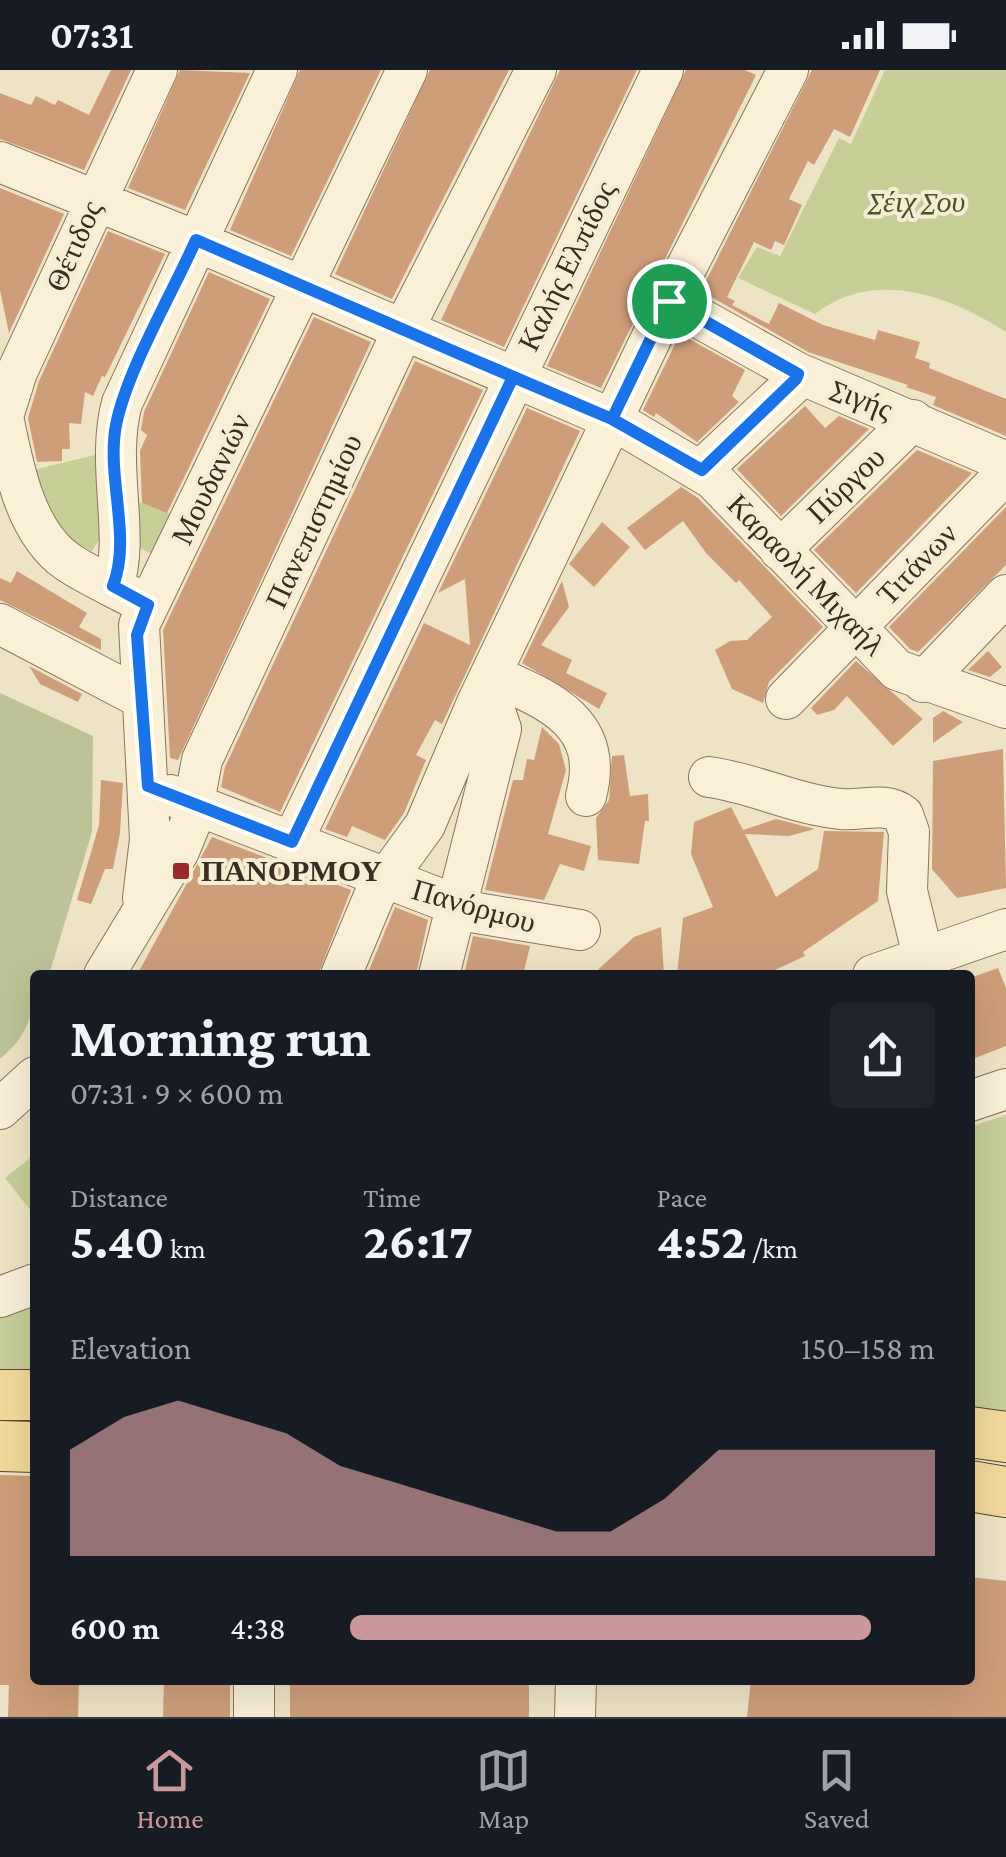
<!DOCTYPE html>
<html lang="en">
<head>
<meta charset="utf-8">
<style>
  :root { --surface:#171b24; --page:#20242c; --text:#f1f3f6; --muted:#9ea1a6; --line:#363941; --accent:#ca989a }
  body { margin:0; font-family:"Crimson Pro",serif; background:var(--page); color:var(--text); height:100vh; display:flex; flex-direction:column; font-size:38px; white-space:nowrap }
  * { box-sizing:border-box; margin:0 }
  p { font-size:32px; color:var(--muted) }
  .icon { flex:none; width:55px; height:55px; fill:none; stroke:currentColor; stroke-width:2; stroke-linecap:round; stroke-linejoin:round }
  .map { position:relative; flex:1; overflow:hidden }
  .side { position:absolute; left:30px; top:900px; width:945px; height:715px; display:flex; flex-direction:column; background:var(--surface); border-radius:10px; box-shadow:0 10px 40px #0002 }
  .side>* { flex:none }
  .pin { position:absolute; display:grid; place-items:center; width:85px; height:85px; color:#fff; margin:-42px; border:5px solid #fff; border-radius:50%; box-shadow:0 2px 10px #0007 }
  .round { display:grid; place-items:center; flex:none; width:105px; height:105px; border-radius:10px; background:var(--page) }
  .head { display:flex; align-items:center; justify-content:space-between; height:170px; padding:0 40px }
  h1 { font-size:55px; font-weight:700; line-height:75px }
  .metrics { display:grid; grid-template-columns:repeat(3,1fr); gap:15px; height:170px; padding:10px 40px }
  .metrics div { display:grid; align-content:center }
  .metrics b { font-size:50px; font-weight:700 }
  .metrics small { font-size:28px; font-weight:400 }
  .metrics p { font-size:28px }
  .chart { height:280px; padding:20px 40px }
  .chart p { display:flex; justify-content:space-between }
  .chart svg { width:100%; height:180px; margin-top:10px; fill:var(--accent); opacity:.7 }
  ul { padding:0 40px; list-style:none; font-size:32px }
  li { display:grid; grid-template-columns:160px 120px 1fr; align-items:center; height:75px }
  li i { height:25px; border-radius:12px; background:var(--accent) }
  .status { display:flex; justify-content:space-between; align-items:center; height:70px; padding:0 50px; background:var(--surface); direction:ltr }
  .status svg { height:28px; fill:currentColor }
  .tab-bar { display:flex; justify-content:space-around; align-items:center; height:140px; border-top:2px solid var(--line); background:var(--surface); font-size:28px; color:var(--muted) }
  .tab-bar a { display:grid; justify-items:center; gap:5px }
  .tab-bar .active { color:var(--accent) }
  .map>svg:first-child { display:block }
</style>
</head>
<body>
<div class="status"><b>07:31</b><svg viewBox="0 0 49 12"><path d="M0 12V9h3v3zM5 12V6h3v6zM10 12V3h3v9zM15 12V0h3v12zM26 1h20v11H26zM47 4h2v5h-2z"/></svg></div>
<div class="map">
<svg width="1006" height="1647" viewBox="0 0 1006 1647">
  <rect width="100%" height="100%" fill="#efe3c5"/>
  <!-- green -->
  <path fill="#c7ce98" d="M885,0H1006V262C949,225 873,198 815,244L738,208L757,177L780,186L839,68L851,74Z
    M99,384L102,465L92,481L67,469L29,401Z
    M131,429L179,447L160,488L136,476Z
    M1006,1045V1349L970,1343V1057Z
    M35,1084V1146L5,1108Z
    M35,1235V1305L0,1304V1245Z"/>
  <!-- cemetery -->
  <path fill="#bdc397" d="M0,623L93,666L92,762L49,905H35C35,942 29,965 0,989Z"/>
  <!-- building -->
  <path fill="#ce9e7a" d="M111,0H131L84,100L0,69V23L31,35L36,26L55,35L58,30L89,45Z
    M180,0L250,3L185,140L128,118Z
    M300,0H381L291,186L230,160Z
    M430,0H509L392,229L335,204Z
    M560,0H637L504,277L441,250Z
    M686,0H745L756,5L601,318L547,296Z
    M812,0H880L850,67L834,59L814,95L808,91L789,129L802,135L784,175L775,171L771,180L754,172L727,227L735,231L732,235L769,254L779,233L823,255L875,270L878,260L920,272L915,288L930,293L929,298L1006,329V366L933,335L936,327L906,317L908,315L808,282L701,221Z
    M0,118L64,144L9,263L0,220Z
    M108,161L165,184L105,307L102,306L93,326L85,322L81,354L69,353L70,379H62V391L37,392L28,348L39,311Z
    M209,202L270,229L167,443L142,433L140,381L147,365L141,360L144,342Z
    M314,247L371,272L178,690L170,688L163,560Z
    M680,264L745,300L732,326L739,332L697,372L656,343L654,347L643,340Z
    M415,291L483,320L280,742L221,717L225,697Z
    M805,336L825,358L839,346L869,359L781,446L737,399Z
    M527,338L580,361L442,654L435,650L416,685L426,690L404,743L385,770L352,756L347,767L325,759L424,553L470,575L465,509L438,523Z
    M917,380L972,403L856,523L814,480Z
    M681,417L698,428L823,557L769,612L763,633L732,619L715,580L730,571L747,570L772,547L739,510L736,513L706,483L683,451L645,480L627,458Z
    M1006,437V495L918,582L910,579L889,557Z
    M602,452L630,477L594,517L569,494Z
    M17,501L87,543L79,557L101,569V580L0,530V508L11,513Z
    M562,511L569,537L541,575L572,590L566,603L607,623L599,639L522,593Z
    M988,581L1002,597L990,607L968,600Z
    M856,591L923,649L893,676L847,626L834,640L817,645L811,638Z
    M29,596L82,624L78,632L40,614Z
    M943,641L963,652L933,673V648Z
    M542,657L559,674L566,700L548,764L591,776L584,801L560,794L544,830L485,820L513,710H523L527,689L534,690Z
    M1003,679L1006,818L957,828L932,799L933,691Z
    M624,685L630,726L648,724L649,751H645L639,794L598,790L596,748L609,730L612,686Z
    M101,710L123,713L120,763L113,799H105L91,834L77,830L99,755Z
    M731,737L743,760L776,749L815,759L789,766L745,764L776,827L818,799L824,761L884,762L878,831L803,882L805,886L764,905H677L683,848L713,837L691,784L694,752Z
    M212,767L351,820L318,905H137Z
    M395,837L428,850L416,905H367Z
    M661,857L664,905H592L634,867Z
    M473,866L530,876L523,905H464Z
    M998,898L1006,918V976L970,990V908Z
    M0,1405L35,1406V1610H79L78,1647H8L9,1615H0Z
    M970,1507L1006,1511V1647H747L751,1610H970Z
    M164,1610H230V1647H163Z
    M290,1610H529V1647H290Z"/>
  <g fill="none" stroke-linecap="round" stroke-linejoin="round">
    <defs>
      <path id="minor" d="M0,92L196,171L612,349L713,409L897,600L1006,638
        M669,231L798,303L1006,392
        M0,332C11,383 21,460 68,492C89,506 114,517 136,529
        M0,356L17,302L157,0
        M701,400L792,315L798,303
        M780,480L913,350
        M113,516C131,466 105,395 122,333L277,0
        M0,554L141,628
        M491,605C546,629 606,651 586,726
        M923,612L1006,525
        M786,629L1006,403
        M709,707C754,713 796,735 841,739C862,741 885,731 903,745L909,762L907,821L923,886
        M170,725L477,843L580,860
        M292,772L663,0
        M143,828L150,769L139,555L407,0
        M104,905L179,781L190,754L202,690L403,260L536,0
        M341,905L375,824L425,755L477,633L669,231L788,0
        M439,905L501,659L496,644L477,633
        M873,905L1006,859
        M970,1031L1006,1019
        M0,1039L35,1007
        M0,1227L35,1214
        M254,1610V1647
        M575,1647L576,1610"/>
      <path id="major" d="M0,1325H35
        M970,1362L1006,1367
        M0,1376L35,1377
        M970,1416L1006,1422"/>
    </defs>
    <!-- minor casing -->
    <use href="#minor" stroke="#8b755a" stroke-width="42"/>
    <!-- major casing -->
    <use href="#major" stroke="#58432f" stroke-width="52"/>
    <!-- minor -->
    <use href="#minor" stroke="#faf0d8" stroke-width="40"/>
    <!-- major -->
    <use href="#major" stroke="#f3d99c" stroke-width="50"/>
  </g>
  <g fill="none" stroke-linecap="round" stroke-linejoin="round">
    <defs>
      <path id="route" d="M669,231L612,349C473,290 335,230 196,170C172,224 127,300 116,355C106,407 132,467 113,516L148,535L137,565L148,716L292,772L513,307L612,349L702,400L796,309L798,304L669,231"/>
    </defs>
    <!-- route casing -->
    <use href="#route" stroke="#fff" stroke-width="20"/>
    <!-- route -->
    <use href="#route" stroke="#1a73e8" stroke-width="12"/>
  </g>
  <!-- markers -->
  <rect fill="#9b2929" stroke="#f6edd5" stroke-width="4" x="171" y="791" width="20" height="20" rx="5"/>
  <g text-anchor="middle" stroke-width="8" stroke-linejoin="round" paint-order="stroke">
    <!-- park labels -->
    <g font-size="30" font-style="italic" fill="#4a5725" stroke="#f6edd5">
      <text x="917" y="142">Σέιχ Σου</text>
    </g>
    <!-- street labels -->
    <g font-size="30" fill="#3a2c1f" stroke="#f6edd5">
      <text transform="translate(74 176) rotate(-66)" y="10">Θέτιδος</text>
      <text transform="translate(567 196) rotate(-64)" y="10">Καλής Ελπίδος</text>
      <text transform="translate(862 329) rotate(22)" y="10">Σιγής</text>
      <text transform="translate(211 409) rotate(-64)" y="10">Μουδανιών</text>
      <text transform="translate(846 415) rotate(-44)" y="10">Πύργου</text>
      <text transform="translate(314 451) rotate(-65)" y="10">Πανεπιστημίου</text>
      <text transform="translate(917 494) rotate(-46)" y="10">Τιτάνων</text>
      <text transform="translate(806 505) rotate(46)" y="10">Καραολή Μιχαήλ</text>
      <text transform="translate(474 836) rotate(16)" y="10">Πανόρμου</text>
    </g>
    <!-- poi labels -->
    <g font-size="30" font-weight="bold" fill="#3a2c1f" stroke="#f6edd5" text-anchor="start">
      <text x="201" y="811">ΠΑΝΟΡΜΟΥ</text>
    </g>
  </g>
</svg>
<div class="pin" style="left:669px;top:231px;background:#1e9e55"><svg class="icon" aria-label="arrive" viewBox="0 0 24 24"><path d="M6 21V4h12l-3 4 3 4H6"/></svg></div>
<section class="side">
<div class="head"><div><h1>Morning run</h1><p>07:31 · 9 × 600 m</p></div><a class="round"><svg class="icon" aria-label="share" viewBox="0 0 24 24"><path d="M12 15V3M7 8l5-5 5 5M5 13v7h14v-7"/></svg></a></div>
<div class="metrics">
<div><p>Distance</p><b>5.40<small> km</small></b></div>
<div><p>Time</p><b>26:17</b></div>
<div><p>Pace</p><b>4:52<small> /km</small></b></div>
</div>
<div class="chart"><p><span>Elevation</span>150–158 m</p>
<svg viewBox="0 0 160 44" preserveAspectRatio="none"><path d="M0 44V18L10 10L20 6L30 10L40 14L50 22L60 26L70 30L80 34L90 38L100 38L110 30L120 18L130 18L140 18L150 18L160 18V44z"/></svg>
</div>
<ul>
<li><b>600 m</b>4:38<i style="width:89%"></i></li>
</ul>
</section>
</div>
<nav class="tab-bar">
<a class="active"><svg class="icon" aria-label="home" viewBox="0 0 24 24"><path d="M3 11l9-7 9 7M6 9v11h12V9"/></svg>Home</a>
<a><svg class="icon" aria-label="map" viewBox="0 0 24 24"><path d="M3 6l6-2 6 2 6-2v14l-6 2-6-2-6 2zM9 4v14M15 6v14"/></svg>Map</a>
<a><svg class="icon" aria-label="saved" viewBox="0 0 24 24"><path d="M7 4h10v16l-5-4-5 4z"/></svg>Saved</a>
</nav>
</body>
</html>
